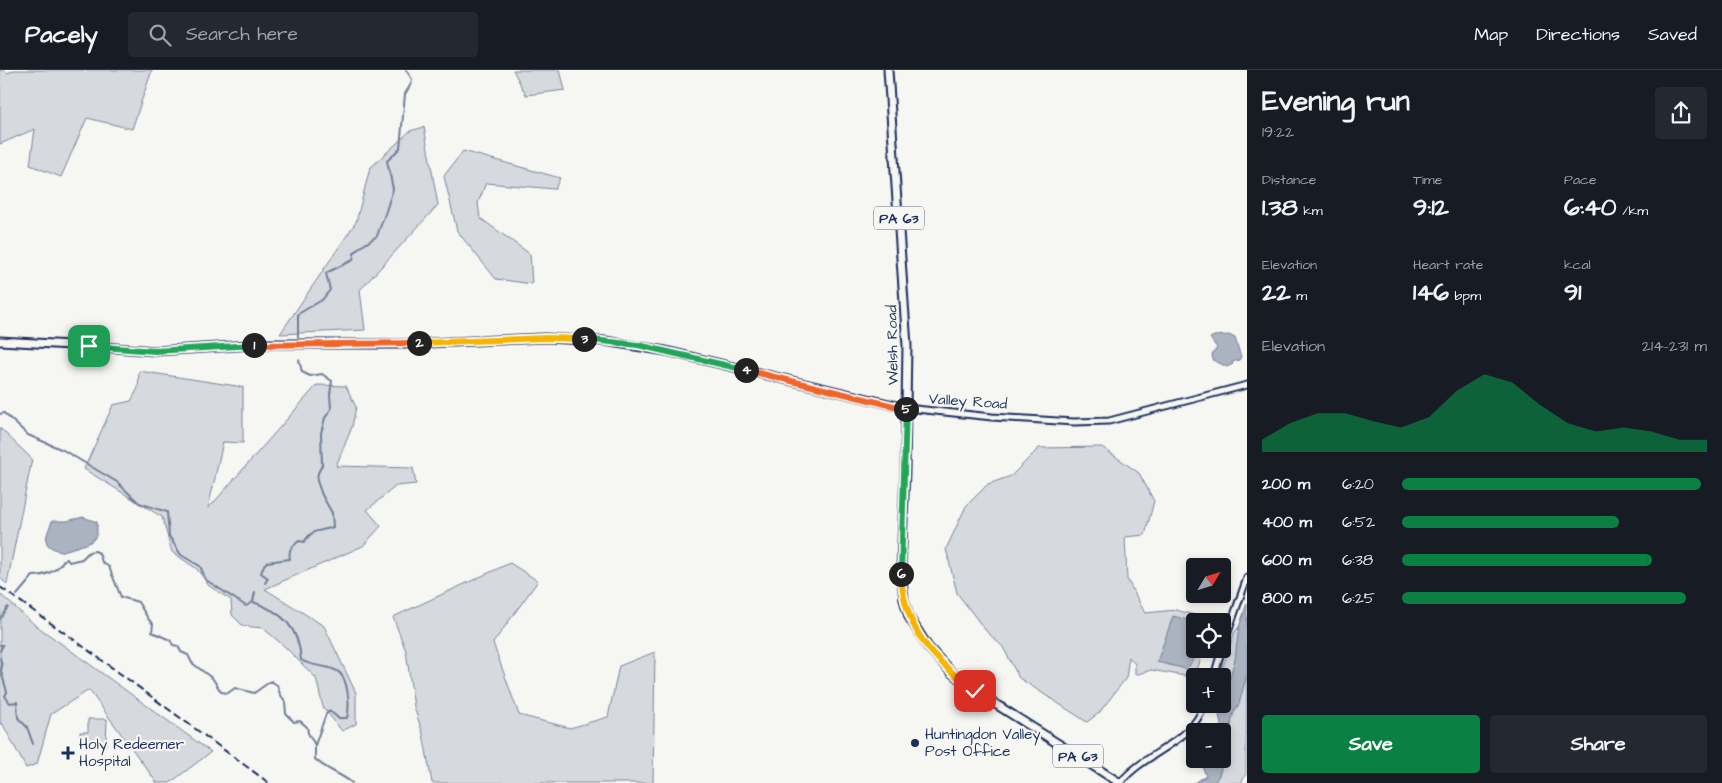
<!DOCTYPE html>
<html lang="en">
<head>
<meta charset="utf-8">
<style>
  :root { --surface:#171b24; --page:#242831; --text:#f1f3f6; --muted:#9ea1a6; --line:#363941; --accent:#0b8043 }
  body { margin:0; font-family:"Architects Daughter",sans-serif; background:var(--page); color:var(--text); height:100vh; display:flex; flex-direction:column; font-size:19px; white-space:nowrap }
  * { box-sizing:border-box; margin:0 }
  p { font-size:16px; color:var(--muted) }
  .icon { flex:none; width:28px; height:28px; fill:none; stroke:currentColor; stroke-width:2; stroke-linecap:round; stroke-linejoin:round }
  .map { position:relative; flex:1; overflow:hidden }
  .details { display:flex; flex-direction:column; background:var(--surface); width:475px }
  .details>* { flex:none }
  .needle { width:32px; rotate:52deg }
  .controls { position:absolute; left:1186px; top:488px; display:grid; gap:10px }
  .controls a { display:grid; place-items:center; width:45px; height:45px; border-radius:5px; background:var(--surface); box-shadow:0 2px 8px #0003; font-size:25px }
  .pin { position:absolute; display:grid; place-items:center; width:42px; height:42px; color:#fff; margin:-21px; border-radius:10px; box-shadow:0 2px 8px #0006 }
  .km { position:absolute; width:25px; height:25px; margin:-12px; border-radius:50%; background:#222; color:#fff; font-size:14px; line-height:25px; text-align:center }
  .round { display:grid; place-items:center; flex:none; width:52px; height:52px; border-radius:5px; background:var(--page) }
  .headline { display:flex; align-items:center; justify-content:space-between; height:85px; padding:0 15px }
  h1 { font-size:28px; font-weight:800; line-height:38px }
  .stats { display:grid; grid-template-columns:repeat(3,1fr); gap:8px; height:85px; padding:5px 15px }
  .stats div { display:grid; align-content:center }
  .stats b { font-size:25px; font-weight:800 }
  .stats small { font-size:14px; font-weight:400 }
  .stats p { font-size:14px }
  .chart { height:140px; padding:10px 15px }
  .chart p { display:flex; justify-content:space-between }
  .chart svg { width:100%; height:90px; margin-top:5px; fill:var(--accent); opacity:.7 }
  .cta { display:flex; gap:10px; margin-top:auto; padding:10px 15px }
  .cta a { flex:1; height:58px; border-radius:5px; background:var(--accent); color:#fff; font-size:20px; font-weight:800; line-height:58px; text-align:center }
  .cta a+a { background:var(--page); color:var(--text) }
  ul { padding:0 15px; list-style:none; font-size:16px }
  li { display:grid; grid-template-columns:80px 60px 1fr; align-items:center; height:38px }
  li i { height:12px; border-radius:6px; background:var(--accent) }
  header { display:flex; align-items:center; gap:30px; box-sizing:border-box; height:70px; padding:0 25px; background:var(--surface); border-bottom:1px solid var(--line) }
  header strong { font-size:24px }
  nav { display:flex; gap:28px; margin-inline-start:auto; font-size:18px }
  .search { width:350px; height:45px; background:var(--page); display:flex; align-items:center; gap:12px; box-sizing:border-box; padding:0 18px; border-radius:5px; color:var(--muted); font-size:19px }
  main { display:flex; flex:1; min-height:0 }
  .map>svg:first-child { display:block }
</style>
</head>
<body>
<header>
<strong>Pacely</strong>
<div class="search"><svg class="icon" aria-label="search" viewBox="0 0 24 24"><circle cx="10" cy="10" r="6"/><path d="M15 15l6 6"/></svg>Search here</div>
<nav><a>Map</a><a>Directions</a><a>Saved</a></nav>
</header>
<main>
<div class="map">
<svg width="1247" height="713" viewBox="0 0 1247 713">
  <rect width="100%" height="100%" fill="#f6f6f2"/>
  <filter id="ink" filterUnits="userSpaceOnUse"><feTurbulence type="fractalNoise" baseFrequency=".02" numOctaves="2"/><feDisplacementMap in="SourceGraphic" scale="10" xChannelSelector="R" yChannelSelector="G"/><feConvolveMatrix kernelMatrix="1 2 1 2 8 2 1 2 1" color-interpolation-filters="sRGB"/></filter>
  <g filter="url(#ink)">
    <!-- green -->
    <path fill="#d6d9dd" stroke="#78849e" d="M0,0H4L8,3L14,0H152L132,59L87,48L61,107L30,95L35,59L0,74Z
      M513,0H560L565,20L526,25Z
      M424,57L438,135L360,220L365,260L280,264L356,152L370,98L410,61Z
      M463,81L560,108L555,119L486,113L478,133L480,148L530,184L532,214L496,209L457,161L444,106Z
      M139,301L243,317V373L223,372L208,439L317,315L346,316L356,337L352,357L336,396L413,398L416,414L396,416L367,440L381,456L363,476L265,519L324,556L356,623V654L342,661L323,637L316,608L284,576L263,558L243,556L232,545L231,530L209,516L197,499L172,482L162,447L84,399L113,335L131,331L138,318Z
      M0,358L32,389L7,514L0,508Z
      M1102,377L1139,403L1154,431L1145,465L1125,467L1127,509L1145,543L1176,540L1207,548L1211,551H1195V579H1204L1197,600L1191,607L1151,600L1135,605V594L1129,587L1126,608L1099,643L1087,652L1019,608L1003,577L986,561L957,523L946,479L966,436L988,414L1011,406L1039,378Z
      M510,493L538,511L493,573L519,645L570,658L608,647L619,596L655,582L653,713H432L423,664L414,637L406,581L393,547Z
      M0,524L34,554L211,682L170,713H157L89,620L51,644L37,694L26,698L2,653L0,654Z
      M1247,547L1246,704L1241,713H1212L1219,705L1232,653L1215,639L1217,634H1222V606H1220L1234,563Z
      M88,649H107L106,675L80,674V662H88Z"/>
    <!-- water -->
    <path fill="#abb2c0" stroke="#717e99" d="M1229,265L1235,268L1241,287L1239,290L1232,292L1233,294L1227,297L1213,290L1212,284L1217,278L1210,268L1214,266Z
      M83,447L97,452V465L92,471L86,474L60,482C57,480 51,478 48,475C43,470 50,457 52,451H67Z
      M1247,533V604L1239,634L1234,642L1228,663L1222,695L1219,705L1215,712L1194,713L1206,706L1203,698L1205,689H1222V661H1218L1221,655L1219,645L1235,589L1239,557Z
      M1173,546L1195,552C1195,568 1199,589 1186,599L1157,592Z"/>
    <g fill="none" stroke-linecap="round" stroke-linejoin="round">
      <!-- stream -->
      <path stroke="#717e99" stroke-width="2" d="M298,267V244L322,230L330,220L326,203L353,190L354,184L359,178L377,166L386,141L393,119L387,91L400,78L405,24L411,14L412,9L406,0
        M0,344L4,343L28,365L63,380L117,412L139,433L167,442L169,466L181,485L200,496L206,510L246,536L253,532
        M265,513L268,508L261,503L264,495L267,492L290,489C288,479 292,477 299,471L304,472C314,457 318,463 333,457L332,443L322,425L317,411L318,403L322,395L321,363L325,348L331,339L330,324L332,311L322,304L310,306L302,302L299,290
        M17,525L33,506C45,506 57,501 63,491L67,489L69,492L82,489L89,482L95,481L99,483L102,492L109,497L121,527L138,532L149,550L153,554L152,562L170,570L173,575L178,576L181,582L188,585L192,593L213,609L221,622L228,623L235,618L254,623L271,611L277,615L280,624L285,631L286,644L294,652L300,651L307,657L308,663L315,675
        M253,532C283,542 299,558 301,590C313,597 324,595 335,600C349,605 350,636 347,648H338L330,641L326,644L315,675V689C326,700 340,703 352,713
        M253,532L255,522
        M0,549L8,537
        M0,575H3L0,581
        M0,588L2,596L1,601L7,622L5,626L10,633L17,632L18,648L27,657L33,674"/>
      <defs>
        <path id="minor" d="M906,338L992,347L1074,352L1109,351L1247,315
          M1222,579L1247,508
          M1214,606L1222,579
          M1120,713C1146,681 1190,675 1205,634"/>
        <path id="major" d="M888,0L907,276L905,401L901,499L904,530L909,547L928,577L952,603L975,621L1120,713
          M0,271L89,276L155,281L268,274H404L545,268L605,271L666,281L906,338"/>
      </defs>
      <!-- minor casing -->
      <use href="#minor" stroke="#1b2f5e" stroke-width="9"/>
      <!-- major casing -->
      <use href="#major" stroke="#1b2f5e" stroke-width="11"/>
      <!-- minor -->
      <use href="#minor" stroke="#f6f6f2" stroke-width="5"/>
      <!-- major -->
      <use href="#major" stroke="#f6f6f2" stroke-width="7"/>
      <!-- rail -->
      <path stroke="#1b2f5e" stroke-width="2" stroke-dasharray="8 4" stroke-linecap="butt" d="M0,517L73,569L269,713"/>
    </g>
  </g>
  <g fill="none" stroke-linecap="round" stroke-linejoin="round" filter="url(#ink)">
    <defs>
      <path id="split-1" d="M89,276L155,281L254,275"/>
      <path id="split-2" d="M254,275L419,273"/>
      <path id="split-3" d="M419,273L545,268L584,269"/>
      <path id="split-4" d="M584,269L638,275L746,300"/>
      <path id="split-5" d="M746,300L906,339"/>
      <path id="split-6" d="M901,504L906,339"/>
      <path id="split-7" d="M901,504C904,560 933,589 975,621"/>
    </defs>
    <!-- split-1 casing -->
    <use href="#split-1" stroke="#fff" stroke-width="10"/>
    <!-- split-2 casing -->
    <use href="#split-2" stroke="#fff" stroke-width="10"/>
    <!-- split-3 casing -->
    <use href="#split-3" stroke="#fff" stroke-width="10"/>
    <!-- split-4 casing -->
    <use href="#split-4" stroke="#fff" stroke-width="10"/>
    <!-- split-5 casing -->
    <use href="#split-5" stroke="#fff" stroke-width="10"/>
    <!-- split-6 casing -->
    <use href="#split-6" stroke="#fff" stroke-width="10"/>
    <!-- split-7 casing -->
    <use href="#split-7" stroke="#fff" stroke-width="10"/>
    <!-- split-1 -->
    <use href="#split-1" stroke="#22a559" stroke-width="6"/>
    <!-- split-2 -->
    <use href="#split-2" stroke="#f0652b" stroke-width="6"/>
    <!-- split-3 -->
    <use href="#split-3" stroke="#f5b400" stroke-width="6"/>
    <!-- split-4 -->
    <use href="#split-4" stroke="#22a559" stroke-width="6"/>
    <!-- split-5 -->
    <use href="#split-5" stroke="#f0652b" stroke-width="6"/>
    <!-- split-6 -->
    <use href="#split-6" stroke="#22a559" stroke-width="6"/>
    <!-- split-7 -->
    <use href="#split-7" stroke="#f5b400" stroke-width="6"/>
  </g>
  <!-- markers -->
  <g fill="#1b2f5e" stroke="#f6f6f2" stroke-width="2">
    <circle cx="915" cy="673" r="5"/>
    <path d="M65.5 675.5h5v5h5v5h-5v5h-5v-5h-5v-5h5z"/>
  </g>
  <g text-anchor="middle" stroke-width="4.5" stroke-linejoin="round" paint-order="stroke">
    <!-- shield labels -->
    <g fill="#f6f6f2" stroke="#5d6b8a" stroke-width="1">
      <rect x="874" y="136.5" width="50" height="23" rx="4"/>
      <rect x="1053" y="674.5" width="50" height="23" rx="4"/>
    </g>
    <g font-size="14" font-weight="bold" fill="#1b2f5e">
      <text x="899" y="153">PA 63</text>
      <text x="1078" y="691">PA 63</text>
    </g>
    <!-- street labels -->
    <g font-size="15" fill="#1b2f5e" stroke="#f6f6f2">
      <text transform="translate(892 275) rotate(-91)" y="5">Welsh Road</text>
      <text transform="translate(968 331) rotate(4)" y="5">Valley Road</text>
    </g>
    <!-- poi labels -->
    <g font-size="15" fill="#1b2f5e" stroke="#f6f6f2" text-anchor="start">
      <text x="925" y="669">Huntingdon Valley<tspan x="925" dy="17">Post Office</tspan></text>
      <text x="79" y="679">Holy Redeemer<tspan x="79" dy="17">Hospital</tspan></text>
    </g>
  </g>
</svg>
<div class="controls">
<a><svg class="needle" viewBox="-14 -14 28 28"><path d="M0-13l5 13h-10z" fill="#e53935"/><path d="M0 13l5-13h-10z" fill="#9ea1a6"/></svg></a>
<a><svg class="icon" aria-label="locate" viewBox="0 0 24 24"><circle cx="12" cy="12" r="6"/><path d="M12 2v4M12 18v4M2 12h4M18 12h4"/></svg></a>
<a>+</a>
<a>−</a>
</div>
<div class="pin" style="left:89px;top:276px;background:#1e9e55"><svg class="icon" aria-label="arrive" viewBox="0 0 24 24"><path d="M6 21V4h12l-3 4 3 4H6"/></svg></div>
<div class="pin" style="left:975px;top:621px;background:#d93025"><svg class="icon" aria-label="check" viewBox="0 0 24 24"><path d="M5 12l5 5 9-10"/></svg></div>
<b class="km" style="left:254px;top:275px">1</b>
<b class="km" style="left:419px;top:273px">2</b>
<b class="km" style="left:584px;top:269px">3</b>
<b class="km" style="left:746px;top:300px">4</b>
<b class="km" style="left:906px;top:339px">5</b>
<b class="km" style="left:901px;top:504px">6</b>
</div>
<section class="details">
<div class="headline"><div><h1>Evening run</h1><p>19:22</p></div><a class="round"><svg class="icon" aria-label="share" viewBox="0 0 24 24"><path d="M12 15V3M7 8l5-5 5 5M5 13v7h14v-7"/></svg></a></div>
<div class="stats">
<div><p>Distance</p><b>1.38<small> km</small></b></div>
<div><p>Time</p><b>9:12</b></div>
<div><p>Pace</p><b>6:40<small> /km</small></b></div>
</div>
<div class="stats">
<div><p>Elevation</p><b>22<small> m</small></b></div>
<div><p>Heart rate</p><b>146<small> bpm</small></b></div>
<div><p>kcal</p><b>91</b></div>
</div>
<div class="chart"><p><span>Elevation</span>214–231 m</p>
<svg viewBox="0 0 160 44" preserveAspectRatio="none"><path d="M0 44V38L10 30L20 25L30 25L40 29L50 32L60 27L70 14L80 6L90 10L100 21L110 30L120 34L130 32L140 34L150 38L160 38V44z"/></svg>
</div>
<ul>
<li><b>200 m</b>6:20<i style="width:98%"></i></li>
<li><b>400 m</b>6:52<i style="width:71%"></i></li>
<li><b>600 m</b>6:38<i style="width:82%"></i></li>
<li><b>800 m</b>6:25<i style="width:93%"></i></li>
</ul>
<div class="cta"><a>Save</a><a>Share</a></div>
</section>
</main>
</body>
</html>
